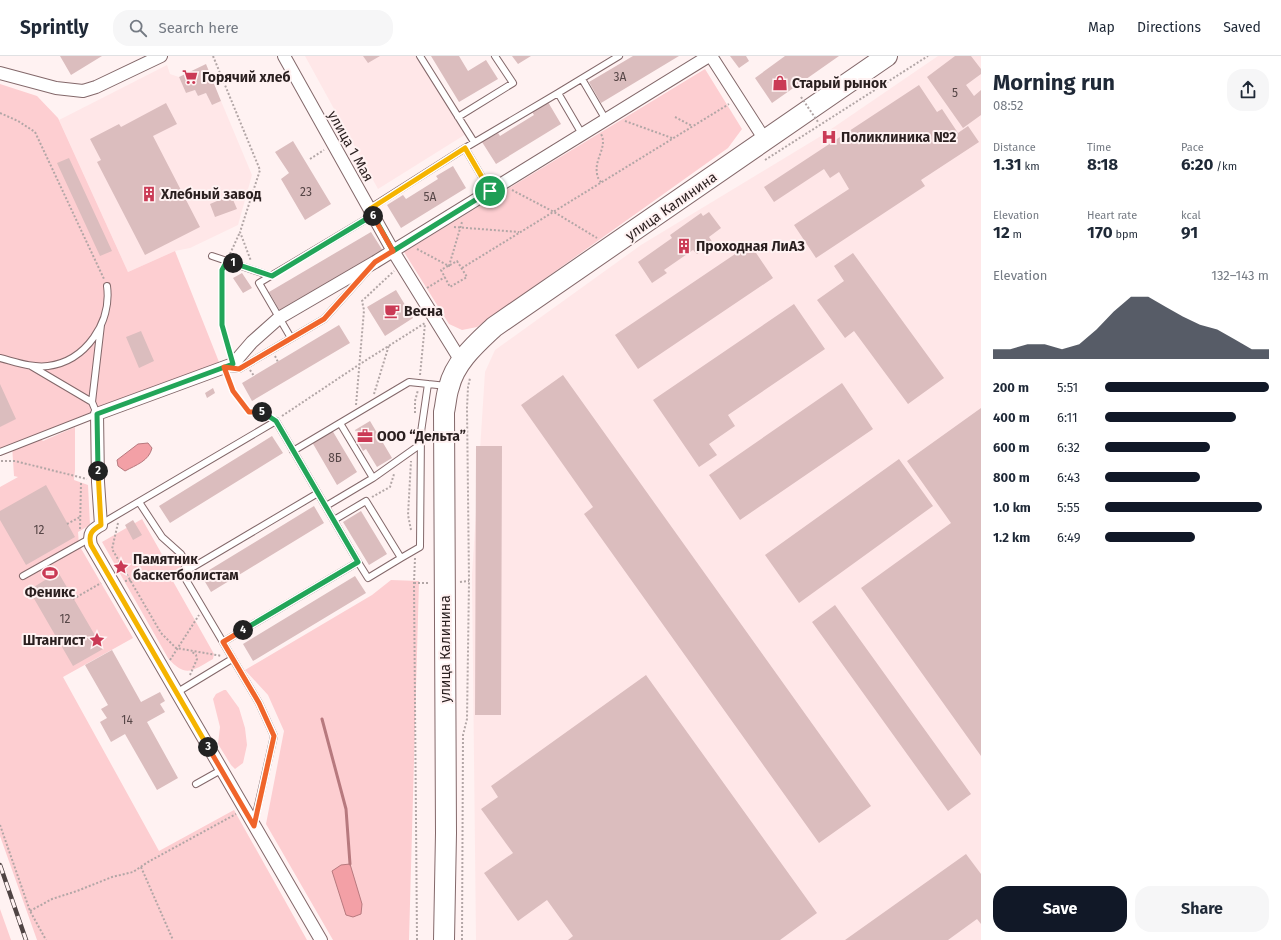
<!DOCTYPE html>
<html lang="en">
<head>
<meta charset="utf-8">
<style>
  :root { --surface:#fff; --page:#f6f6f7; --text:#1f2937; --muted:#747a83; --line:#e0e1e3; --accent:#111827 }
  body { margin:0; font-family:"Fira Sans",sans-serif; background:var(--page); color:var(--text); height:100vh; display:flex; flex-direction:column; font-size:15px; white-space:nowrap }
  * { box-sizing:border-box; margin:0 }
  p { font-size:13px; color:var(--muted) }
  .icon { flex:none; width:22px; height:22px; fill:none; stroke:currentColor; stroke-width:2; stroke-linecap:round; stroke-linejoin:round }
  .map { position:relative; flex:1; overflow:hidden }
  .details { display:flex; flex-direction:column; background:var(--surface); width:300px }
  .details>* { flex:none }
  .pin { position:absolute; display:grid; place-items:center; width:34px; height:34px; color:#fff; margin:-17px; border:2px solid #fff; border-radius:50%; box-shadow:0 1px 4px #0007 }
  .km { position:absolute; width:20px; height:20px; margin:-10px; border-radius:50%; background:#222; color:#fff; font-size:11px; line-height:20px; text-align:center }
  .round { display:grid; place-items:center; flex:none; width:42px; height:42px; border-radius:16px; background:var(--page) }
  .headline { display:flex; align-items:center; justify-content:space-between; height:68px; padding:0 12px }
  h1 { font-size:22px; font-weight:700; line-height:30px }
  .metrics { display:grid; grid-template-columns:repeat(3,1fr); gap:6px; height:68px; padding:4px 12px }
  .metrics div { display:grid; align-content:center }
  .metrics b { font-size:17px; font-weight:700 }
  .metrics small { font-size:11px; font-weight:400 }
  .metrics p { font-size:11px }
  .chart { height:112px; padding:8px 12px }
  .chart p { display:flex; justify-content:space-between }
  .chart svg { width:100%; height:72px; margin-top:4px; fill:var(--accent); opacity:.7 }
  .button { display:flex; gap:8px; margin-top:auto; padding:8px 12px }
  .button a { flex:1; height:46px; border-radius:16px; background:var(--accent); color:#fff; font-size:16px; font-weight:700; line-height:46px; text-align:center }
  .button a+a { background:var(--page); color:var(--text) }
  ul { padding:0 12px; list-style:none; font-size:13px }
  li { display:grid; grid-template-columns:64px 48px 1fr; align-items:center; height:30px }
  li i { height:10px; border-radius:5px; background:var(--accent) }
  header { display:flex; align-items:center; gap:24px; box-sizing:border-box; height:56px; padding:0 20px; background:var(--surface); border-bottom:1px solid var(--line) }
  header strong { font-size:19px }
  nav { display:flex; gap:22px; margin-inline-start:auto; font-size:14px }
  .search { width:280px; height:36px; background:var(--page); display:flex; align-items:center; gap:10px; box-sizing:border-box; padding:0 14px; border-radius:16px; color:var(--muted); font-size:15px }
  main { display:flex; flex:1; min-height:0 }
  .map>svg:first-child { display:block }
</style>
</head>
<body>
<header>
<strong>Sprintly</strong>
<div class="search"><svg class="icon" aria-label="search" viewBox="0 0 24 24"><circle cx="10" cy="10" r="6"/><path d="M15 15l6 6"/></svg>Search here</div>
<nav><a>Map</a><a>Directions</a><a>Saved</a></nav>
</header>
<main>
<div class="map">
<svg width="981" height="884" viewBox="0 0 981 884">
  <rect width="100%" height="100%" fill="#fff2f2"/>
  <!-- built -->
  <path fill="#ffe7e8" d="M305,0H417L466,78L378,133Z
    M938,0H981V884H476L472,519L485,316L495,294L641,189L821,80Z
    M167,9L170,18L179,21L186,37L195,34L198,40L206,37L212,49L221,45L252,119L238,169L190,192L175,195L128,216L59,64Z"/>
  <!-- green -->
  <path fill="#fdced1" d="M705,13L742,73L728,92L477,271L462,274L449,268L404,196Z
    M0,28L37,40L58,62L128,216L175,195L219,306L37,379L43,385L75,371V414L74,424L88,429L90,469L78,476L79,489L133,582L63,621L159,795L234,754L307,884H37L0,780V431L18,421L14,420L12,389L0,393Z
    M142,463L164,502L176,496L185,511L170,520L214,598L213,603C193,614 186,623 168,602L102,486Z
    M391,524L419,525L409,884H333L266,768L284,675L268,639L245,614L372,539Z
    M224,634H226L239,652L245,672L247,689L243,707L235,713L231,709L218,688L220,671L213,643L216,638Z
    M0,853L11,884H0Z"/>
  <!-- water -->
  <path fill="#f3a0a6" stroke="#b7797e" d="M148,387L152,392C149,405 136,409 125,415L118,410L117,404L138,388Z
    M350,808L362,848L361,858L353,861L346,859L332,815L341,809Z"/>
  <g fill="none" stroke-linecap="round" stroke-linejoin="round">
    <!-- stream -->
    <path stroke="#b7797e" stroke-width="3" d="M322,663L346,753L350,808"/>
  </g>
  <!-- building -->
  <path fill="#dbbdbe" d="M60,0H102L71,19Z
    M363,0H380L368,7Z
    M431,0H459L468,15L486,4L498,23L459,46Z
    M512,0H531L518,8Z
    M633,0H679L601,47L589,26Z
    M730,0H746L749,5L739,12Z
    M785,0H839L772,47L755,22Z
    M955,0H971L981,13V18L966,29L974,40L981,34V59L963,72L927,21Z
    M206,8L221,45L212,49L206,37L198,40L195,34L186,37L179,21Z
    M919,29L937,56L942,53L958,77L968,70L979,86L921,124L925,130L816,202L794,169L849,133L839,116L830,122L824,113L774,146L764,131Z
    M548,46L561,68L496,108L482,86L498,77L500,80L534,59L532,56Z
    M166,47L177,68L153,80L200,171L145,199L97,106L101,104L90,83L119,68L121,71Z
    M293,85L331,148L305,164L281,123L289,117L275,96Z
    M69,102L112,195L100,200L57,107Z
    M453,110L466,132L401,172L387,149L403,139L406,143L438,123L436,120Z
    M231,139L237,153L215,161L210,148Z
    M709,156L721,172L709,181L713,187L697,198L693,194L664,214L667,217L652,227L638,206L672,182L670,179L701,157L703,160Z
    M371,176L383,195L280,255L269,236Z
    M750,188L773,222L638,313L615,279Z
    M853,197L944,322L908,348L854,275L845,282L817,244L844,225L834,210Z
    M242,217L252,232L243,237L233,222Z
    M396,234L413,262L385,280L367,251Z
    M794,248L825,293L728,359L735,370L709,388L717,399L699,411L653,344Z
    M339,269L350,287L252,345L242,327Z
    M141,275L154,305L139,312L126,281Z
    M563,319L871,750L819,787L584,458L593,451L521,349Z
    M842,327L873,373L740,464L709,419Z
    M0,328L16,363L0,371Z
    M213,332L215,337L207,342L205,337Z
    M981,352V700L861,532L951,467L907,405Z
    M370,365L392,402L377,411L366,393L363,395L358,386L361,384L355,374Z
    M332,374L357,416L337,429L312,386Z
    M272,380L283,397L170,467L159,450Z
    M476,390H502L501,659H475Z
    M899,403L933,450L799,547L765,499Z
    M46,429L75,481L26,509L0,464V455Z
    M314,450L324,467L211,536L201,519Z
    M361,455L387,498L369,509L343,466Z
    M133,464L142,479L133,484L125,469Z
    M58,516L103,593L73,610L29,534Z
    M355,520L366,537L253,605L243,588Z
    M835,549L971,738L948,755L812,566Z
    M112,594L141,646L160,636L165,645L160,648L165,656L147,666L178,722L157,734L125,678L111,686L100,666L107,662L101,653L108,649L85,609Z
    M646,619L817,857L780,884H568L573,880L547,844L518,865L484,817L513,797L481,753L498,741L491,730Z
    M966,798L981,818V868L977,863L948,884H845Z"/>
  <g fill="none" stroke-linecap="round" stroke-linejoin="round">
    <defs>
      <path id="service" d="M420,0L474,86
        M582,23L606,64
        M558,37L619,0
        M458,61L513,27L495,0
        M490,135L465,92L558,37L582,78
        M369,153L465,92
        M212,200L271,220
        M291,282L259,227L373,159
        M0,302C16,306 32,312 48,310C86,305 112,266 107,230
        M31,310L92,346
        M230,312L239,313L324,263L367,215
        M340,367L373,422
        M293,395L409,326L447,330
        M0,396L97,358L92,346L101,269
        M139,446L162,481L181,498L187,508L182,517L259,647L274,680L254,767
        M326,450L373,422L421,388
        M101,468L276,365L358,506L368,522L401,502L366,445L334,464
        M401,502L420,491L421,376L428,328
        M183,517L318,437
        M23,520L89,483
        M223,586L358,506
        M176,637L232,603
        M196,728L221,714"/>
      <path id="minor" d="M284,0L393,195L461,305
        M711,0L765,84
        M0,17L56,32L83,35L96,31L161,0
        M321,884L91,489C88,477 92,474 101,469L98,426L97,358L233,308L252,286L279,262L375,206L709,0"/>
      <path id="trunk" d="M444,884L446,777L444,356C446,348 446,339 449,331C455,306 476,288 494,271L887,0"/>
    </defs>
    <!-- service casing -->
    <use href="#service" stroke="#83686a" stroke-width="8"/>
    <!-- minor casing -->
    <use href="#minor" stroke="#83686a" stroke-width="14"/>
    <!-- trunk casing -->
    <use href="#trunk" stroke="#83686a" stroke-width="22"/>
    <!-- path -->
    <path stroke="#b2a6a6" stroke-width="2" stroke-dasharray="2 2" stroke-linecap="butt" d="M213,0L260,114L240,176L251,205
      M810,27L813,33
      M0,57L18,65L35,76L104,223
      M675,61L692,70
      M625,65L672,82
      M310,103L324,94
      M765,104L928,0
      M601,126C599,124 597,121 597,117C594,104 608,90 601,78
      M512,134L554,156L597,182
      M454,171L519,176
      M417,193L449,210L462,166
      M230,198L240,176
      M457,205L467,221L450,231L441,214Z
      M224,211L222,214V269L229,296
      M462,212L729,48
      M427,232L445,221
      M275,300L278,306
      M250,314L254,320
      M420,319L425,268
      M228,321L233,335L249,355L262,356L268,360
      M374,338L389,289
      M356,349L364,254L362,245L394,215
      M415,357V345L418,334
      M282,360L360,308L425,267
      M1,405H15L87,423
      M372,441L390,431L394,418
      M118,467L112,493L161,577L176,592L222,600
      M67,468L80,461
      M80,473L81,427
      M411,474L408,459L411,405
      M415,502L414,527L417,884
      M125,525L174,518
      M460,526L469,525
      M414,527H429
      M73,543L101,527
      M170,604L199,559
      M190,619L197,603L196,599L191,595
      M0,769L30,855L46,884
      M141,811L173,884
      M30,855L52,843L77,835L112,821L133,816L148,806L236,758
      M462,884L463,679L467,663L469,525L467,352L468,331L470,322"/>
    <!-- service -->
    <use href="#service" stroke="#fff" stroke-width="6"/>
    <!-- minor -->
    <use href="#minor" stroke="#fff" stroke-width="12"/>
    <!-- trunk -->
    <use href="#trunk" stroke="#fff" stroke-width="20"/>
    <defs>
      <path id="rail" d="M0,809L26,884"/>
    </defs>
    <!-- rail casing -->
    <use href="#rail" stroke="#4f4444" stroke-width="4.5"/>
    <!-- rail -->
    <use href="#rail" stroke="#fff2f2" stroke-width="3" stroke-dasharray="9" stroke-linecap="butt"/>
    <!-- path-bridge -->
    <path stroke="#b2a6a6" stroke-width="2" stroke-dasharray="2 2" stroke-linecap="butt" d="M801,41L818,66"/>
  </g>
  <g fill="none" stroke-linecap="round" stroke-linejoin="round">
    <defs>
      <path id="split-1" d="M233,207L272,220L373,159L393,195L490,135"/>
      <path id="split-2" d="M98,415L97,358L233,308L222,269V214L227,205L233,207"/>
      <path id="split-3" d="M98,415L101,469C92,474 88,478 91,489L208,691"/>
      <path id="split-4" d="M208,691L254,770L274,680L259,647L223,586L243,574"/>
      <path id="split-5" d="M243,574L358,506L276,365L262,356"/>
      <path id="split-6" d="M262,356H249L233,335L224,311L239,313L324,263L375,206L393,195L373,160"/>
      <path id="split-7" d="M373,160L370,153L465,92L490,135"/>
    </defs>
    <!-- split-1 casing -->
    <use href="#split-1" stroke="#fff" stroke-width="8"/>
    <!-- split-2 casing -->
    <use href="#split-2" stroke="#fff" stroke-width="8"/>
    <!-- split-3 casing -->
    <use href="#split-3" stroke="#fff" stroke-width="8"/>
    <!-- split-4 casing -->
    <use href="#split-4" stroke="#fff" stroke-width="8"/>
    <!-- split-5 casing -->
    <use href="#split-5" stroke="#fff" stroke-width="8"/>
    <!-- split-6 casing -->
    <use href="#split-6" stroke="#fff" stroke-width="8"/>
    <!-- split-7 casing -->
    <use href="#split-7" stroke="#fff" stroke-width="8"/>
    <!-- split-1 -->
    <use href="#split-1" stroke="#22a559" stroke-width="5"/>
    <!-- split-2 -->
    <use href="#split-2" stroke="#22a559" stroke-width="5"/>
    <!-- split-3 -->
    <use href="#split-3" stroke="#f5b400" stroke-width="5"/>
    <!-- split-4 -->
    <use href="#split-4" stroke="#f0652b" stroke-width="5"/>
    <!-- split-5 -->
    <use href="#split-5" stroke="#22a559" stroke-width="5"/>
    <!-- split-6 -->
    <use href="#split-6" stroke="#f0652b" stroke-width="5"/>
    <!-- split-7 -->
    <use href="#split-7" stroke="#f5b400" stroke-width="5"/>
  </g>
  <!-- icons -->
  <defs>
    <symbol id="supermarket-bare" viewBox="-9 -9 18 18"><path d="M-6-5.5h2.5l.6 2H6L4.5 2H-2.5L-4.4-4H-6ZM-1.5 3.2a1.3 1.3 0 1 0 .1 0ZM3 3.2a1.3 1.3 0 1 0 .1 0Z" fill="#ca3a55" stroke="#fff2f2" stroke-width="2.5" paint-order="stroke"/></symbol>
    <symbol id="shop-bare" viewBox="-9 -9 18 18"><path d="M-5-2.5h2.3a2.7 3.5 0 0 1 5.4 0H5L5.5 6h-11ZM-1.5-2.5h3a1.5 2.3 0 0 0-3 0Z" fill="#ca3a55" stroke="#fff2f2" stroke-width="2.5" paint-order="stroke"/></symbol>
    <symbol id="hospital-bare" viewBox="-9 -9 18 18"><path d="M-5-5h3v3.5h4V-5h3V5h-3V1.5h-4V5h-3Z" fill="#ca3a55" stroke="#fff2f2" stroke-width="2.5" paint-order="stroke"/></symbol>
    <symbol id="building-bare" viewBox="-9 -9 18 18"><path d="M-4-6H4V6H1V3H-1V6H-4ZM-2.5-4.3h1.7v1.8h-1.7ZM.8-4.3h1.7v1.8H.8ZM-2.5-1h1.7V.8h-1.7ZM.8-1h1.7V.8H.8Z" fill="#ca3a55" stroke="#fff2f2" stroke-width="2.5" paint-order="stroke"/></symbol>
    <symbol id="cafe-bare" viewBox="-9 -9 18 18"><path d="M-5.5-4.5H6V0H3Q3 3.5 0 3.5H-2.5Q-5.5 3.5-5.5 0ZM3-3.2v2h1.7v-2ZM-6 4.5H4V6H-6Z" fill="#ca3a55" stroke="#fff2f2" stroke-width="2.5" paint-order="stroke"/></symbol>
    <symbol id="office-bare" viewBox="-9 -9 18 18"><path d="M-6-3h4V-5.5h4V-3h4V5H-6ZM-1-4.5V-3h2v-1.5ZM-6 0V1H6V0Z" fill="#ca3a55" stroke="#fff2f2" stroke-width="2.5" paint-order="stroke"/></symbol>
    <symbol id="sight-bare" viewBox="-9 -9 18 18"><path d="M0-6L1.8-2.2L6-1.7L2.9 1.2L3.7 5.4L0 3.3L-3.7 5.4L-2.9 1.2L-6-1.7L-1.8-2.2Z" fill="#ca3a55" stroke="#fff2f2" stroke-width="2.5" paint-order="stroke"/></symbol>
    <symbol id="stadium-bare" viewBox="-9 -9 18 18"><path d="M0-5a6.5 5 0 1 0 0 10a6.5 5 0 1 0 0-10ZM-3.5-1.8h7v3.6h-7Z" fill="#ca3a55" stroke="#fff2f2" stroke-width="2.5" paint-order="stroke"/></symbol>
  </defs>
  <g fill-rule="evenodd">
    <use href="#supermarket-bare" x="179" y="10" width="22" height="22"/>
    <use href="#shop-bare" x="769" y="16" width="22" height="22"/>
    <use href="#hospital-bare" x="818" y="70" width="22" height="22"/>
    <use href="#building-bare" x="138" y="127" width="22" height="22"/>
    <use href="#building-bare" x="673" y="179" width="22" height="22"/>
    <use href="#cafe-bare" x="381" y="244" width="22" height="22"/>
    <use href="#office-bare" x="354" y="369" width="22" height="22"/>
    <use href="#sight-bare" x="110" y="500" width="22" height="22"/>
    <use href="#stadium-bare" x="39" y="506" width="22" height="22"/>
    <use href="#sight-bare" x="86" y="573" width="22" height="22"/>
  </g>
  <g text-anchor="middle" stroke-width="4" stroke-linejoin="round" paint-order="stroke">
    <!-- number labels -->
    <g font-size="12" fill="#564647">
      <text x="620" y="25">3А</text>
      <text x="955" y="41">5</text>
      <text x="306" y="140">23</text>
      <text x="430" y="145">5А</text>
      <text x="335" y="406">8Б</text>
      <text x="39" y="478">12</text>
      <text x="65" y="567">12</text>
      <text x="127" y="668">14</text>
    </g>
    <!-- poi labels -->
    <g font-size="14" font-weight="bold" fill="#2a1f1f" stroke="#fff2f2" text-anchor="start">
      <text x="202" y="26">Горячий хлеб</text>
      <text x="792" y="32">Старый рынок</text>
      <text x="841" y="86">Поликлиника №2</text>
      <text x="161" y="143">Хлебный завод</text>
      <text x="696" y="195">Проходная ЛиАЗ</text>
      <text x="404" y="260">Весна</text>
      <text x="377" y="385">ООО “Дельта”</text>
      <text x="133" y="508">Памятник<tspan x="133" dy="16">баскетболистам</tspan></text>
      <text x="50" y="541" text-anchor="middle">Феникс</text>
      <text x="85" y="589" text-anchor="end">Штангист</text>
    </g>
    <!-- street labels -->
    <g font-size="14" fill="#2a1f1f" stroke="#fff2f2">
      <text transform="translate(351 90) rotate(61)" y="5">улица 1 Мая</text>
      <text transform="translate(671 150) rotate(-35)" y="5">улица Калинина</text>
      <text transform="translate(445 593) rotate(-90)" y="5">улица Калинина</text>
    </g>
  </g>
</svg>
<div class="pin" style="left:490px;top:135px;background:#1e9e55"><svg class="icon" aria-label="arrive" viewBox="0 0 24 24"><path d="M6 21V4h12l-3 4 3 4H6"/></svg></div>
<b class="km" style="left:233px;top:207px">1</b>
<b class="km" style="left:98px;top:415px">2</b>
<b class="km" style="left:208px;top:691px">3</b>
<b class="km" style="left:243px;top:574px">4</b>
<b class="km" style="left:262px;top:356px">5</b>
<b class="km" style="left:373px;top:160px">6</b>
</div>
<section class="details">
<div class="headline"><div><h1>Morning run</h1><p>08:52</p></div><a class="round"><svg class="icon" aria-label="share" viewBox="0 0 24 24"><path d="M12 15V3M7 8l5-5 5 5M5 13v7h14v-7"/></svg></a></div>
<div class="metrics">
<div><p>Distance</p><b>1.31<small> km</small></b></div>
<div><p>Time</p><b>8:18</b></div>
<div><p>Pace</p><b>6:20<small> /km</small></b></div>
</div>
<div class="metrics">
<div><p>Elevation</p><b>12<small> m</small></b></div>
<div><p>Heart rate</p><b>170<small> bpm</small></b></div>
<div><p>kcal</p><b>91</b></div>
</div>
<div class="chart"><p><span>Elevation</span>132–143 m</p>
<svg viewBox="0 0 160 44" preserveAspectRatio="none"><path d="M0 44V38L10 38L20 35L30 35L40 38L50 35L60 26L70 15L80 6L90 6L100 12L110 18L120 23L130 26L140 32L150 38L160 38V44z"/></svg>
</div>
<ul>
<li><b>200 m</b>5:51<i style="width:100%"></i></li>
<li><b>400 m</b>6:11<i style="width:80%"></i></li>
<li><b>600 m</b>6:32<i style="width:64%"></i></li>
<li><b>800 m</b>6:43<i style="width:58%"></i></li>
<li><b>1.0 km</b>5:55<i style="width:96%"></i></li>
<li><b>1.2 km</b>6:49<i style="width:55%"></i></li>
</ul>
<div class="button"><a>Save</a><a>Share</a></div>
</section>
</main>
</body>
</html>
